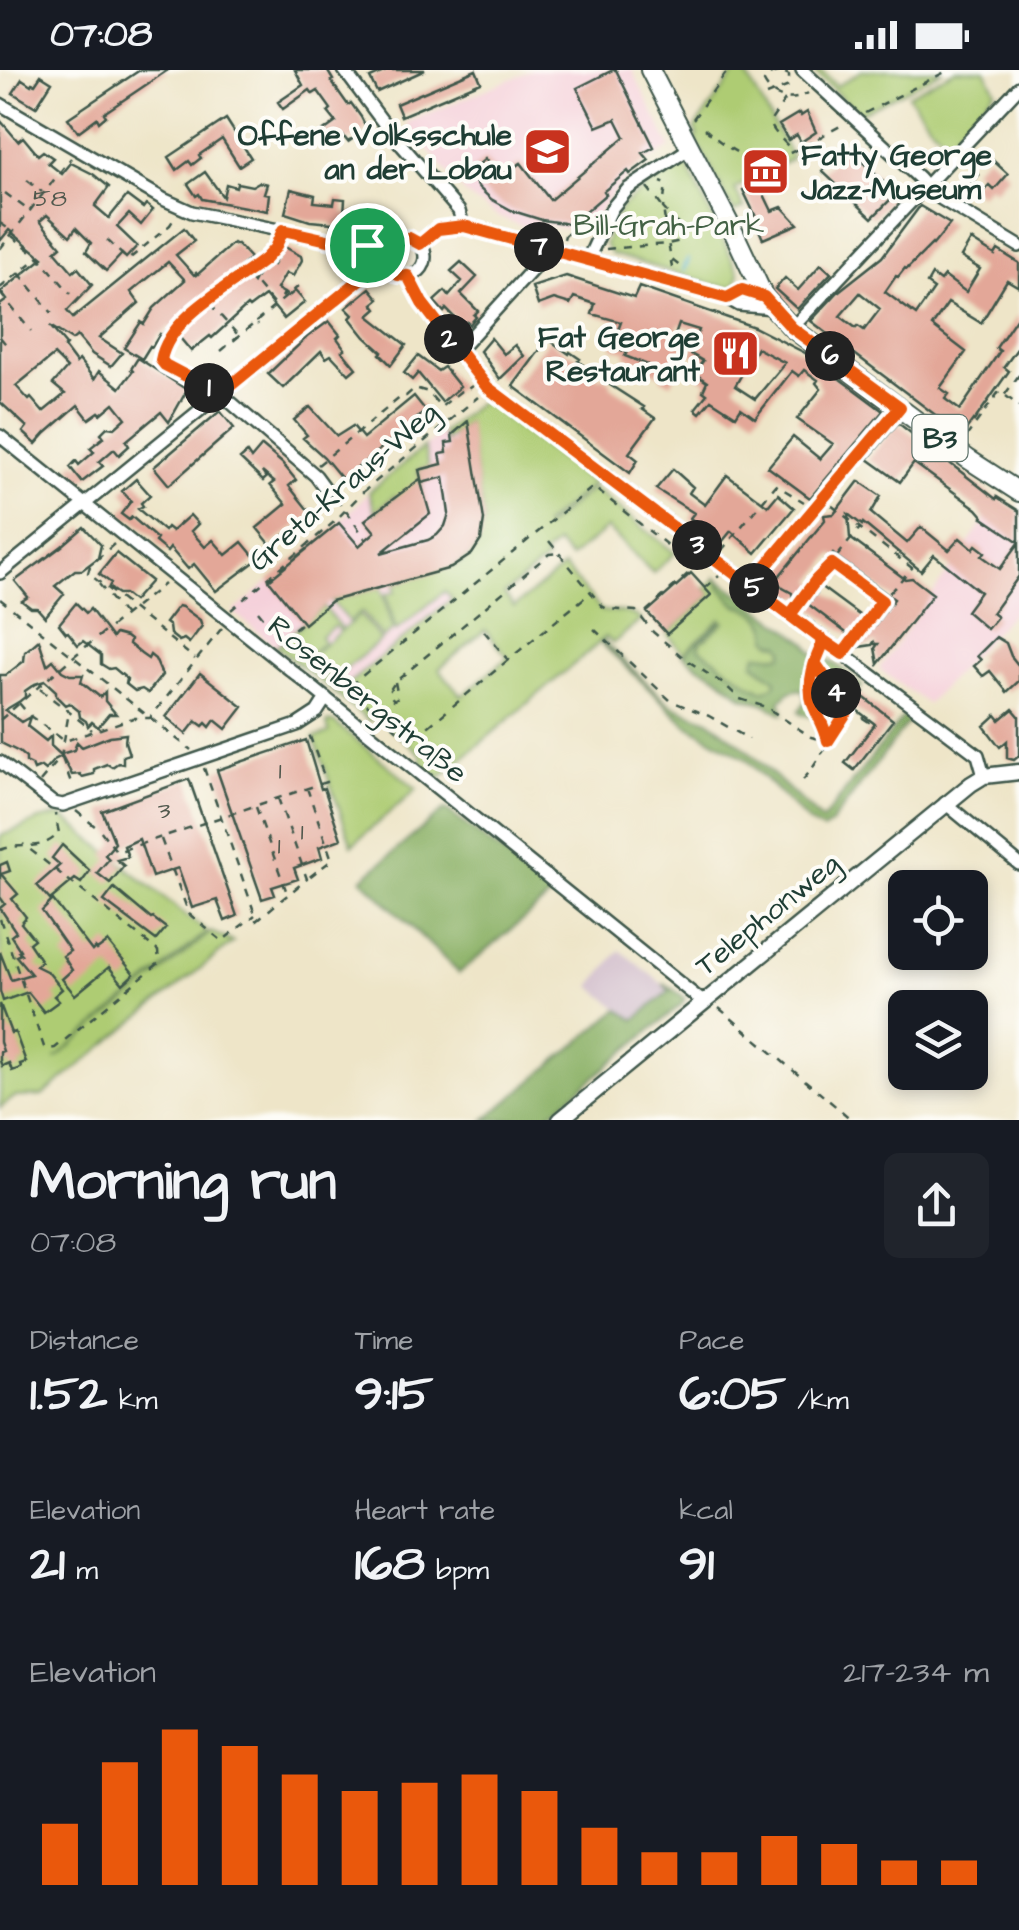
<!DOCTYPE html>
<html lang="en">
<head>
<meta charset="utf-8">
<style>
  :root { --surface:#171b24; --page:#20242c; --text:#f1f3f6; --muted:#9ea1a6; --accent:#ea580c }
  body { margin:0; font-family:"Architects Daughter",sans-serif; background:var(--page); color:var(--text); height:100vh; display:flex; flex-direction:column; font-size:38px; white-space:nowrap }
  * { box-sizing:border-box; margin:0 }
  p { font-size:32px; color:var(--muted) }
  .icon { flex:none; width:55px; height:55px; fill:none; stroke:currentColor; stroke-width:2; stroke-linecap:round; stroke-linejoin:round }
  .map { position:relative; height:1050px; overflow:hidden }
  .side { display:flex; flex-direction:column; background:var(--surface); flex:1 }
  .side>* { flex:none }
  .tools { position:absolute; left:888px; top:800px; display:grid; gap:20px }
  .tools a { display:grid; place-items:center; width:100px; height:100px; border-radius:15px; background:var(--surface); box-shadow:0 5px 15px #0003; font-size:50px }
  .pin { position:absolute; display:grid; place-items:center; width:85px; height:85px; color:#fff; margin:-42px; border:5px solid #fff; border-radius:50%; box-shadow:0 2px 10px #0007 }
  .km { position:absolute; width:50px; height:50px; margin:-25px; border-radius:50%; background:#222; color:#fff; font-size:28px; line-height:50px; text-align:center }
  .round { display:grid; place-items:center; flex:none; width:105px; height:105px; border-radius:15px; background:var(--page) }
  .head { display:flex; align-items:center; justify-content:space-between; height:170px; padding:0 30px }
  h1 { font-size:55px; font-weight:700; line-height:75px }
  .metrics { display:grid; grid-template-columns:repeat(3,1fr); gap:15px; height:170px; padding:10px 30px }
  .metrics div { display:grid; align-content:center }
  .metrics b { font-size:50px; font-weight:700 }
  .metrics small { font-size:28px; font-weight:400 }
  .metrics p { font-size:28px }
  .chart { height:280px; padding:20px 30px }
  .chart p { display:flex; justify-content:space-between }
  .chart svg { width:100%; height:180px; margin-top:10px; stroke:var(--accent); stroke-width:6 }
  .status { display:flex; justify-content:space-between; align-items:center; height:70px; padding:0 50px; background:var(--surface); direction:ltr }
  .status svg { height:28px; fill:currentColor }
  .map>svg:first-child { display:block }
</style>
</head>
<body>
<div class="status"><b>07:08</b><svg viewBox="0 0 49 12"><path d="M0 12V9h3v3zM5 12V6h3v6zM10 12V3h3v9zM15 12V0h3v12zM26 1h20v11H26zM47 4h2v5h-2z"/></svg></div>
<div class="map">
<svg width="1019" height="1050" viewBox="0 0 1019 1050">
  <rect width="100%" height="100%" fill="#fdfcf7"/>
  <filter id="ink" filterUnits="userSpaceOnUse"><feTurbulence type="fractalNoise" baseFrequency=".01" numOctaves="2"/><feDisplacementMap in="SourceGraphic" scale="20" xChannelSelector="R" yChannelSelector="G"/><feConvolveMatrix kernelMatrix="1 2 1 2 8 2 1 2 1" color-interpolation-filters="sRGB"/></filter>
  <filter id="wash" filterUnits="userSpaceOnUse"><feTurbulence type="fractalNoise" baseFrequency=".0048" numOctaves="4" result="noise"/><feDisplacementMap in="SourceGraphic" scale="40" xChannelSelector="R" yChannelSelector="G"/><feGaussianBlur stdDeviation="2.25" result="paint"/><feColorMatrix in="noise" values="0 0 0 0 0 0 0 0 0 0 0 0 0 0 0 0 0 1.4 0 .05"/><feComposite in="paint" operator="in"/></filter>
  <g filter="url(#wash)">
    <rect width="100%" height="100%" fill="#eee5c8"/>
    <!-- built -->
    <path fill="#f5cfd9" d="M532,0H632L671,78L649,90L630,104L601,138L595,156L576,151L565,159L533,152L531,159L500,148L466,125L406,53Z
      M482,330L593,414L335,624L233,542L339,453L369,422Z
      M997,427L1019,441V536L927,634L879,599L985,450L982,447Z"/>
    <!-- industrial -->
    <path fill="#d1bdcb" d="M620,880L670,920L634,951L591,916Z"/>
    <!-- green -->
    <path fill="#aecc73" stroke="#668454" stroke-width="2.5" fill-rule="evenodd" d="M737,0H744L792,88L735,119L744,138L734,142L695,68L698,66L694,60Z
      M812,0H820L837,16L863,0H943L859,44Z
      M955,0H985L996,20L948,71L929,54L908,25Z
      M682,95H687L739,203L737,213L731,217L716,215L611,184L604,174L621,137L648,116Z
      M482,330L593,414L543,455L544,458L593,418L675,483L653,503L607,458L570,488L557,474L543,485L546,490L504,524L514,537L564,497L602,541C615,542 630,540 641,550L613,573L606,567L439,708L421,693L422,685L377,647L369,651L276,576L281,572L285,576L302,581L337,623L452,529L445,521L396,561L386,524L396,521L394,514L459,494L472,484L479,473L484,450L467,352L445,371L443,362ZM485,560L508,587L462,626L439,599Z
      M424,377L428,397L418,400L423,419L419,422L396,428L394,426L375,442L369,422Z
      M717,508C724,527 747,532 759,546C769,557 775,568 784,579L783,585L779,587L774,585L754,594L777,610L775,615L764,621L750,614L698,578L700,573L723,552L721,549L684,583L667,564L711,525L705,518Z
      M381,517L393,560L383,568L362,542L349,552L331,531Z
      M324,537L341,558L339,560L334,556L320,567L324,572L309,585C301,576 290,578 283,570Z
      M360,545L381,570L331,611L310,586Z
      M334,652L417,719L352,775L314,668L329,663L327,653Z
      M61,745L207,862L55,989L211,862L233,872L42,1026L14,1027L0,1038V766L40,750Z"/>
    <!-- forest -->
    <path fill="#8ab065" stroke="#54764c" stroke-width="2.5" d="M717,508L806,572C814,587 820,586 833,593C843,598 853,609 862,616L832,653L803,644L799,641L806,631L803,620C791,619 787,623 780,632L783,639V644L763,633L743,627L717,606L698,596L683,584L722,550L724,552L700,573L699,578L750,614L764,621L775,615L776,610L754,593L757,584C766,583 776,588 783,585L784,579L780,574L773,573L768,569C771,550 753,538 736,535L720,517Z
      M602,570L667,632L682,640L709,650L743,676L822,751L903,647L907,645L911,648L830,755L823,760L809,753L746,689L686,654L600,572Z
      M445,739L555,823L459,903L362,809Z
      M665,914L685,928L682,934L543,1050H485L619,939L635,950L670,921L664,915Z"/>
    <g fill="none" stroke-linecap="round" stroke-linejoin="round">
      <!-- stream -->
      <path stroke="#49afc8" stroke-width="4" d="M684,200L688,190"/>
    </g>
    <g id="blocks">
      <!-- building -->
      <path fill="#e3a798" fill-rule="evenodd" d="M140,0H168L104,43L106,46L99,52L97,48L78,62L68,48Z
        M295,0H327L333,10L331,11L348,35L351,33L361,47L367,59L348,72L344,67L328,78L318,65L336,52L328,42L331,39L318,21L313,24L310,20L283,39L278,32L303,15Z
        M388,0H425L377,22L370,8Z
        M476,0L481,12L401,46L396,34Z
        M613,0H616L654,77L643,83L649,90L630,104L628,101L604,121L606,124L571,154L542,150L513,141L491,129L479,118L469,103L485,89L499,106L521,93L550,130L625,67L616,49L597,57L577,18Z
        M41,5L52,12L36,37L13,23L22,9L31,15L32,13L35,14Z
        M807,42L816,62L801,72L797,65L788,70L779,55L799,43L801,46Z
        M226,49L251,88L239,96L222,69L199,85L201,88L192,95L189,91L177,100L169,87Z
        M0,50L18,71L23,67L38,85L43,81L53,88L48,93L62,104L71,93L93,104L109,117L95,136L109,148L127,126L143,138L146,134L153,140L141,155L129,144L117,157L137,176L126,188L122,184L106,201L86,182L91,173L76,158L70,166L47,145L40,151L61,176L55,181L73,202L78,198L92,215L67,241L73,248L184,158L194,171L176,185L194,205L196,203L197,205L233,173L236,175L237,174L250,188L240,198L253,213L262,196L265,198L267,193L273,195L283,176L301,186L302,190L293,206L286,203L277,219L284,223L282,227L285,224L289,226L295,221L305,232L284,249L265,226L249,238L247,236L212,268L210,266L191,281L170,256L162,265L160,264L152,277L150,276L142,289L124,278L141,252L144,254L154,238L185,210L168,192L131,222L139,233L99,268L122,283L111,296L92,284L77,266L72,270L50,256L66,275L64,277L76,293L79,290L94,309L99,301L120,318L133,301L131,299L138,288L187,320L169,352L161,342L126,371L129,376L119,385L114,379L99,392L103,396L82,412L70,397L76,391L79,395L94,382L90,378L104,367L101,363L107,357L115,358L126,348L114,333L101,344L99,342L89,349L78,335L46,363L36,374L23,362L27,357L0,332V235L7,230L1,222L43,188L9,160L0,171ZM54,285L67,298L53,314L65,324L43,342L31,328L29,330L16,316Z
        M846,76L896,124L872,148L822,101Z
        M987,85L1008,104L994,120L989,115L980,125L969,115L979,105L973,99Z
        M205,102L223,127L226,114L236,117L237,113L252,116L259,112L267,114L264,123L269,124L267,141L202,129L199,124L196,126L188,114Z
        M758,112L772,141L782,137L798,154L763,169L753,146L755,145L743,120Z
        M291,119L315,125L314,132L334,134L335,128L345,129L344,144L357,143L358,155L332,156V153L310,151L285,143Z
        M920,136L950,154L933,175L932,174L907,199L905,198L898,207L896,206L885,222L916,245L934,219L927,214L932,205L940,211L944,206L966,222L980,199L961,187L971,170L995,185L998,180L1019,193V217L1007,210L981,253L948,233L932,256L966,282L940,318L949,324L945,329L960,340L1000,281L996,278L1019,244V276L1004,297L1009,301L974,351L973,350L962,365L811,251L839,221L882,187ZM860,223L880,239L864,260L858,256L856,258L840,246Z
        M461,192L477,207L461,224L478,241L474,245L476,247L469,255L467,252L463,256L446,239L444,242L434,231L445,221L449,226L462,211L451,201Z
        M821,194L831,203L797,239L775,219L785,208L798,220Z
        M566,206L634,228L639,217L754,257L805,283L883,341L810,428L768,397L793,367L820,389L833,374L797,349L821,319L816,313L818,310L804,300L799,306L792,301L755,348L741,338L736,346L711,330L700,343L695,339L707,324L703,321L707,312L694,303L703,291L691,284L699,260L679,254L673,271L685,276L672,313L661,309L662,304L647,299L648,295L625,286L627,282L612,277L621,252L592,244L595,234L574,227L570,234L554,229L538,235L532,217ZM757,278L785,293L755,329L735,316Z
        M370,218L379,229L373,234L377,239L369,246L406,275L391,295L380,284L382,282L365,267L350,248L353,245L346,238Z
        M329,251L340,265L337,268L345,279L342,281L356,298L349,304L331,285L326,288L321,281L283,318L268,304L307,267Z
        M491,268L504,284L515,275L524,286L500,309L480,281Z
        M548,269L569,284L570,282L580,289L578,291L600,308L602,305L612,313L610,315L644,337L642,339L655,348L629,383L638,390L630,403L513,316Z
        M418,286L438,301L444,297L460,317L442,332L418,303L412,310L404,303Z
        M414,326L426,341L343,410L324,387L303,368L307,365L294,350L310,337L337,366L353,356L363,368Z
        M220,341L234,358L169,415L154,397Z
        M468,351L484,450L481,470L472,484L451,498L331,531L304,554L269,510L339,453L359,476L375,462L365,450L420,409L430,444L381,483L428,470L437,465L445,456L449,444L444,407L422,413L419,400L442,394L440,384L447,383L446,373L453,372L452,365Z
        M898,353L996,429L997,427L1019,441V472L982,447L983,446L977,439L914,393L900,412L868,389Z
        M262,376L282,393L296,410L289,416L312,445L271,475L257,458L286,434L270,415L274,412L262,402L266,408L263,411L240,389L247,383L251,389Z
        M673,399L693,417L689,423L705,435L727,405L768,436L778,424L794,438L756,483L731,461L722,472L690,448L694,443L656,419Z
        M136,409L150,425L141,433L143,436L138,439L164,461L167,457L172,461L190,445L198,454L191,461L205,477L213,470L226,485L242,472L257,490L216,521L194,494L188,499L170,478L167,482L155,472L157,469L132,447L129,450L121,444L131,431L122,421Z
        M859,411L881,426L871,443L907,473L921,457L949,480L960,468L973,479L976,475L985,482L982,486L1000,499L1019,473V506L992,543L997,547L987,559L966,541L980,522L934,485L921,501L863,453L862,455L848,444L850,468L905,509L912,508L933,524L878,594L875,578L878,574H875L874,572L872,575L859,577L855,557L849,565L808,534L816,524L793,528L792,523L783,518L776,510L825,450L824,445L834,444ZM833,484L894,529L874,556L813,511Z
        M84,457L101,475L98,488L82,500H75L55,516L64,524L45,547L37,538H31L22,531L28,527L15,511L62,476Z
        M116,483L151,511L133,531L124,524H118L112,520L109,517L111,513L99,504Z
        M691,503L711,525L667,564L647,542Z
        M76,533L86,543L90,539L112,568L115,564L126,567L130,570L129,574L141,584L148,589L150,585L155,589L162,605L148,623L142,619L135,621L126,614L127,609L114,598L109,599L101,594V585L83,571L78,575L68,562L66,563L59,554Z
        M178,536L182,537L200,550L202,556L189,573L184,569L179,571L170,564L169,556L165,553Z
        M996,567L1006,573L1011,586L1019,596V611L1007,622L990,601L983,606L974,596L981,590L977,586Z
        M39,570L47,595L53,590L62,601L70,605H83L81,612L100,627L105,622V631L116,644H109L98,657L92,652L88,656L86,651L80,647L79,641L69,633L65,635L56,626V621L45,611L35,614L25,621V627L20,631L5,640L21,652L30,647L27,656L46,671L51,666V676L62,686L61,684L74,680L77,672L82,677L110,666L126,664L125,672L129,684L123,686V694L118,693L112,697L107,694L94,699V704L82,707L80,704L72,705L62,686L54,690L45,700L41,697L34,700L32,695L26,692V688L19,682L1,673L0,605H6L24,591L25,582Z
        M200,603L243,637L226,659L215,650L210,657L206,653L203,656L196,651L186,664L166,647Z
        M857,622L893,650L854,700L845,693L875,654L849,634Z
        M1013,639L1019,646V686L1014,690L1007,688V671L1000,677L984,656L996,645L1000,650Z
        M306,670L321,719L324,718L341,769L319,777L322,788L294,798L298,809L272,817L275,825L262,829L217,700Z
        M189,709L237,846L225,851L217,830L192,838L178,798L152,807L139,769L124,776L128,787L117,790L124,796L110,813L97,803L109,789L105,785L115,773L102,741Z
        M62,775L90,801L81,813L75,809L50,830L37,815L60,795L52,788Z
        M7,792L10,801L1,804L18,824L12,829L26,847L21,853L34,869L29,873L41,891L36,896L48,902L62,919L54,926L59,931L44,942L28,922L3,931L0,921V882L11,910L31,904L16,886L21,884L18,881L20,880L11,866L16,862L0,838L5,834L0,827V795Z
        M114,818L151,849L153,848L166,858L156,870L104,831Z
        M53,830L92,881L95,878L97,880L108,872L134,904L123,914L109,897L75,925L62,909L72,900L63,886L70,881L42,841Z
        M0,934L11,963L15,962L26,992L20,994L21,998L12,1001L9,993L2,996L0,991V982L3,981L0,972Z"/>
    </g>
  </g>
  <g filter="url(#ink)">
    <use href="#blocks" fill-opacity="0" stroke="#3e564a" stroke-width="2.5"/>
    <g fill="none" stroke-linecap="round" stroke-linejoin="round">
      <defs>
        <path id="minor" d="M344,0L391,63L459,141L463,156
          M802,0L919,108L933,124L1019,176
          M0,34L163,129L192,142L359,177L367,175L389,180
          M387 187a19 19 0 1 1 38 0a19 19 0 1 1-38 0Z
          M419,174L438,159L463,156L674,212L727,228L739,235L773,238
          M359,177L366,183L388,191
          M588,189L612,138L628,119L690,78
          M408,207L422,233L487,317L978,685L984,706
          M727,228C744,219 746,218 764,227
          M792,258L1019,17
          M458,281L540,191L547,180
          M220,323L316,406L327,421
          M0,366L703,932
          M0,503L372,200L389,195
          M750,515L899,337
          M0,692L53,733L63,735L297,655L317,642L326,628
          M945,733L1019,794"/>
        <path id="tertiary" d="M560,1050L971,714L984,706L1019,702"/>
        <path id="primary" d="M650,0L734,163L764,227L792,258L968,389L1019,422"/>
      </defs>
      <!-- minor casing -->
      <use href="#minor" stroke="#3e564a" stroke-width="16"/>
      <!-- tertiary casing -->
      <use href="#tertiary" stroke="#3e564a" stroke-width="19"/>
      <!-- primary casing -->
      <use href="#primary" stroke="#3e564a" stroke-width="22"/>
      <!-- path -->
      <path stroke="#3e564a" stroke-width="2.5" stroke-dasharray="8 8" stroke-linecap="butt" d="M768,0L772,3L764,12C772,28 792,34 808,23
        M766,25L789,16V5L783,2L773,3
        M785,30L770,52C773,63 784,70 791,80
        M865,43L949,0
        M693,49L728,0
        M704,58C763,112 783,86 844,54
        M27,110L42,122
        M647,117L663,138L672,198
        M5,123L28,140
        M0,153L12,161
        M12,166L39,187L71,224
        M564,169L565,165L577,156L589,160
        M107,170L128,190L170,155L175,147
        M0,179L71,88
        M606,179L667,174L681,171L685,162L663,138L666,114L661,112
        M672,190L681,197
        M19,203L52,243
        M247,203L274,235
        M0,218L38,188
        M0,223L31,261
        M210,234L238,265
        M256,252L300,215
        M0,267L9,278
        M221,281L256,252L258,255
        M210,318L165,295L161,290C171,231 254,219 278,172
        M1006,326L1019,336
        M966,367L998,323L1003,327L1019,305
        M318,395L402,326H406L415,318L428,322L441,337L461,321H465L472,316
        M335,429L346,440L366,470
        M549,471L602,536L607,539L636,541L653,562L685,589L725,615L740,629L766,637L811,667L828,671
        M114,474L90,496L88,503L195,589
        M721,481L776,415L804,432
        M832,494L881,530
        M99,514L125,546
        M705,518L719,506
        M0,529L191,680
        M797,536L860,458L831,435
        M231,540L334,452L363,422L478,327
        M258,541L286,575L300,579L310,586
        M594,559L671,631L709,646L749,669
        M484,561L508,590L589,524
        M282,569L300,554
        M851,574L882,531L912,498L860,458
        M821,578C812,595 807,620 814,638C819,649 825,657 828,670
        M508,590L411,671L356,625L351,615L593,417L676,482L691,501L641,546
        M395,612L398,627L394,630L388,623L395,612L549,484L558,483
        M40,619L92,660
        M842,630L854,614L865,622L862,626
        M19,633L30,646L65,671L133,648H150L222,558
        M849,639L869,652L870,650
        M0,650L73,587L164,514
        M62,688L73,718
        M204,698L257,850L307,809L278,728
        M803,710C823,687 831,664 848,640L815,593
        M40,712L61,687L69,642
        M307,718L332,790L308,808
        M256,737L287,823
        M76,741L100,760L117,782L326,712L308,661
        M161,769L189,844L222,871L255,845
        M0,780C25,771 40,783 59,763L55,744
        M0,849L44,977L49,979L55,978L159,893L158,881L23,774
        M719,938L852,1050"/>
      <!-- minor -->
      <use href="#minor" stroke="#fff" stroke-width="11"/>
      <!-- tertiary -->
      <use href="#tertiary" stroke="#fff" stroke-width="14"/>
      <!-- primary -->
      <use href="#primary" stroke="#fff" stroke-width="18"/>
    </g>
  </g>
  <g fill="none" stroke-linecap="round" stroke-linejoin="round" filter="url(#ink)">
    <defs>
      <path id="route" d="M367,175L359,177L283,160L275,178L265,189C233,215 169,246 161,290L165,295L220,324L372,200L388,195L398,205L408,206L422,233L487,317L824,571C815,588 806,614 813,634C818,647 825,657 828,671L848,640L815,593L824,571L843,584L882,531L832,494L816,510L790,545L750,515L900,337L792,258L764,227L742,220L727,228L464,156L438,159L420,174L409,168L398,170L389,180L367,175"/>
    </defs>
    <!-- route casing -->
    <use href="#route" stroke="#fff" stroke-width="20"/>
    <!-- route -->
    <use href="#route" stroke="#ea580c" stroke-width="12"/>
  </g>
  <!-- icons -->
  <defs>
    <symbol id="school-square" viewBox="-11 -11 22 22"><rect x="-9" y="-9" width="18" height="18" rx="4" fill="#c8321e" stroke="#fdfcf7"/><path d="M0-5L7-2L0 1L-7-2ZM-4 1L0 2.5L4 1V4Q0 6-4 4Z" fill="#fff"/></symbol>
    <symbol id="museum-square" viewBox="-11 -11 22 22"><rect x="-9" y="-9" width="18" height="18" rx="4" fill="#c8321e" stroke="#fdfcf7"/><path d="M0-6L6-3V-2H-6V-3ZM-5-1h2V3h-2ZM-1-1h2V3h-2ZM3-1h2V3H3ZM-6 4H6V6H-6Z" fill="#fff"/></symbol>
    <symbol id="restaurant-square" viewBox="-11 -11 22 22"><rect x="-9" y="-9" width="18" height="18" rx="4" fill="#c8321e" stroke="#fdfcf7"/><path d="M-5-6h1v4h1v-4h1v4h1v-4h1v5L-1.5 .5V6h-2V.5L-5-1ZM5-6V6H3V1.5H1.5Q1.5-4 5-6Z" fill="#fff"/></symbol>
  </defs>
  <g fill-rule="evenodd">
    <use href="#school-square" x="520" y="54" width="55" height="55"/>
    <use href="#museum-square" x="738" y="74" width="55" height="55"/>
    <use href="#restaurant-square" x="708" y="256" width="55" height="55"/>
  </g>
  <g text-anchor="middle" stroke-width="8" stroke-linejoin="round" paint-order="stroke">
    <!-- number labels -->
    <g font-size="25" fill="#50584d">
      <text x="50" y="136">58</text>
      <text x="280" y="709">1</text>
      <text x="164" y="748">3</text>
      <text x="302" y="770">1</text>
      <text x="279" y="784">1</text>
    </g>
    <!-- shield labels -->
    <rect fill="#fdfcf7" stroke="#62766e" stroke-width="2.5" x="912.5" y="345" width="55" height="46" rx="8"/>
    <g font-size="28" font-weight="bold" fill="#1f3d34">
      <text x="940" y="378">B3</text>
    </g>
    <!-- poi labels -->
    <g font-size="30" font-weight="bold" fill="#1f3d34" stroke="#fdfcf7" text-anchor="end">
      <text x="512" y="75">Offene Volksschule<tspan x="512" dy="34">an der Lobau</tspan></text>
      <text x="801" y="95" text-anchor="start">Fatty George<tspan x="801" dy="34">Jazz-Museum</tspan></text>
      <text x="700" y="277">Fat George<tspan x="700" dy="34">Restaurant</tspan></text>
    </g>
    <!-- park labels -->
    <g font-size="30" fill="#436144" stroke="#fdfcf7">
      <text x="669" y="165">Bill-Grah-Park</text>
    </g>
    <!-- street labels -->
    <g font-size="30" fill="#1f3d34" stroke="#fdfcf7">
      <text transform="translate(343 416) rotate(-41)" y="10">Greta-Kraus-Weg</text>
      <text transform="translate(368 629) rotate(39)" y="10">Rosenbergstraße</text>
      <text transform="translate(767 844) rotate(-39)" y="10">Telephonweg</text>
    </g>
  </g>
</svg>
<div class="tools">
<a><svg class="icon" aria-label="locate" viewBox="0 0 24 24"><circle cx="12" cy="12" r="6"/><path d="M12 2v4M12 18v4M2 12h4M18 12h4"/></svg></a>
<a><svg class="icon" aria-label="layers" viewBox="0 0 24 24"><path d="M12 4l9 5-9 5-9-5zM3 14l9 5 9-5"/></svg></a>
</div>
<div class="pin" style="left:367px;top:175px;background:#1e9e55"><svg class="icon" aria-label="arrive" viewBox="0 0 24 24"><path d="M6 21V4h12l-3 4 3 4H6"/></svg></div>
<b class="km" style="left:209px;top:318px">1</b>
<b class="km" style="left:449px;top:269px">2</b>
<b class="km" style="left:697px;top:475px">3</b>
<b class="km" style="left:836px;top:623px">4</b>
<b class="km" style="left:754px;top:518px">5</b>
<b class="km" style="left:830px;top:286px">6</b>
<b class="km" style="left:539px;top:177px">7</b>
</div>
<section class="side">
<div class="head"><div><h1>Morning run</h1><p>07:08</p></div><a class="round"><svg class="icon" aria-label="share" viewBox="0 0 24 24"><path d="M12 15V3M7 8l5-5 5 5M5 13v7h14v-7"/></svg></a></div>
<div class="metrics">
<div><p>Distance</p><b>1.52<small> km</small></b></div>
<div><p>Time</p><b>9:15</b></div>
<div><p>Pace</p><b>6:05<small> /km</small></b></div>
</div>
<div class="metrics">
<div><p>Elevation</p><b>21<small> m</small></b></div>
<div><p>Heart rate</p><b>168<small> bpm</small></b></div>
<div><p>kcal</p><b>91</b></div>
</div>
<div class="chart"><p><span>Elevation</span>217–234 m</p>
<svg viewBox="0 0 160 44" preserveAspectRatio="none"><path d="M5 44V29M15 44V14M25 44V6M35 44V10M45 44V17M55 44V21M65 44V19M75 44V17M85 44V21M95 44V30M105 44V36M115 44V36M125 44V32M135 44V34M145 44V38M155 44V38"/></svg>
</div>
</section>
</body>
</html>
